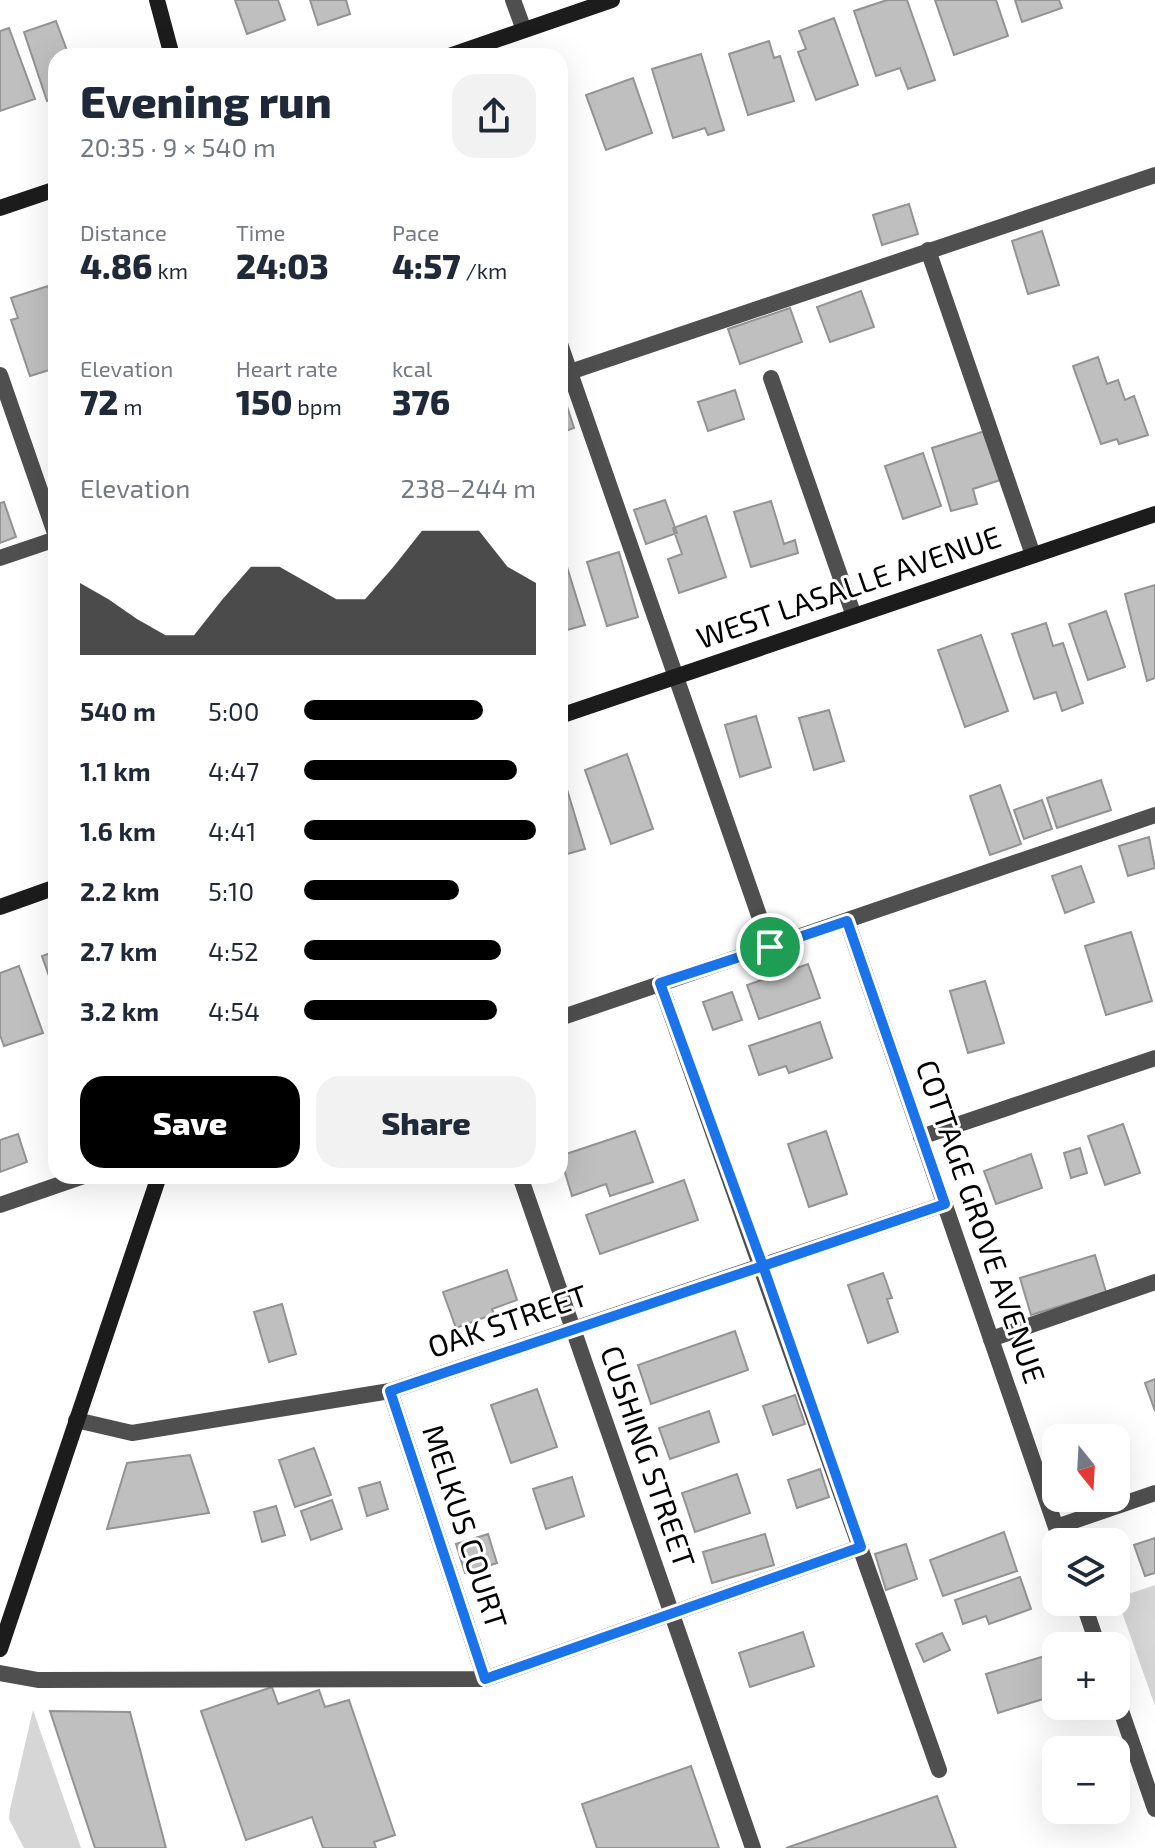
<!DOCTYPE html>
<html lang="en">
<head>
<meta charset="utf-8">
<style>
  :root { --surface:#fff; --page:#f2f2f3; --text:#1f2937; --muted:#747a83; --accent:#000 }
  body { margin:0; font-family:"Exo 2",sans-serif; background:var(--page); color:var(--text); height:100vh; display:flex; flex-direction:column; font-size:30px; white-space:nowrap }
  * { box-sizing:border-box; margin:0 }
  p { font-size:26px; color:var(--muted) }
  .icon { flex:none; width:44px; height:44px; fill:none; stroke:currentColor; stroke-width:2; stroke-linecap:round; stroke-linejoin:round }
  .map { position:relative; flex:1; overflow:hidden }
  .panel { position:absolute; left:48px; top:48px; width:520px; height:1136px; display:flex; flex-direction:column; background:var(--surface); border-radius:24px; box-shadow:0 8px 32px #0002 }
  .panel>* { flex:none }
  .needle { width:52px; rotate:162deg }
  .buttons { position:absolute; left:1042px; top:1424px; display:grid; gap:16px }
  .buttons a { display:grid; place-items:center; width:88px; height:88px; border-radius:16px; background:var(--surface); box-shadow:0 8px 32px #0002; font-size:40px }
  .pin { position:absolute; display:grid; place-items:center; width:68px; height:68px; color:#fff; margin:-34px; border:4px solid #fff; border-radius:50%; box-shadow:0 2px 8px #0007 }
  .round { display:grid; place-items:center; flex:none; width:84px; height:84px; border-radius:24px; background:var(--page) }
  .head { display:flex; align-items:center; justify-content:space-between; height:136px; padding:0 32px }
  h1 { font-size:44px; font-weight:800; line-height:60px }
  .figures { display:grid; grid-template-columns:repeat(3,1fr); gap:12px; height:136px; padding:8px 32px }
  .figures div { display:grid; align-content:center }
  .figures b { font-size:34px; font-weight:800 }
  .figures small { font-size:22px; font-weight:400 }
  .figures p { font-size:22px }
  .chart { height:224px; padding:16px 32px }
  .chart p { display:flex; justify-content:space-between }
  .chart svg { width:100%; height:144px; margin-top:8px; fill:var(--accent); opacity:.7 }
  .primary-button { display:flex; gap:16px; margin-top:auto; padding:16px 32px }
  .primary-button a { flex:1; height:92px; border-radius:24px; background:var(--accent); color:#fff; font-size:32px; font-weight:800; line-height:92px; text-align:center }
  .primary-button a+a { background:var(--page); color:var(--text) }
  ul { padding:0 32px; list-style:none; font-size:26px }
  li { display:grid; grid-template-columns:128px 96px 1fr; align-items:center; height:60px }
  li i { height:20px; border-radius:10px; background:var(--accent) }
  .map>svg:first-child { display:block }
</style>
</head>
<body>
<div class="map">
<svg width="1155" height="1848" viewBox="0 0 1155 1848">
  <rect width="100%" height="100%" fill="#fff"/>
  <!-- green -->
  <path fill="#d6d6d6" d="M1155,1585V1706L1117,1598Z
    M33,1710L81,1848H24L9,1819L10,1809Z"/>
  <!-- building -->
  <path fill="#bfbfbf" stroke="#939393" stroke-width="2" d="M235,0H278L285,20L247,34Z
    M310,0H346L350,14L318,25Z
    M887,0H907L935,80L908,89L900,68L876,76L854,11Z
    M935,0H996L1008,36L954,55Z
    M1015,0H1059L1062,8L1022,22Z
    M834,18L858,85L816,100L798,52L806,49L799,31Z
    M56,21L69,56H56V98L47,101L24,32Z
    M9,28L35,99L0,111V31Z
    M769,41L774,58L780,56L794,101L748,115L729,54Z
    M701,54L724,130L708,135L705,128L673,138L652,69Z
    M633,78L652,133L606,150L586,95Z
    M909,204L918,234L882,245L873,215Z
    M1042,231L1059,285L1028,294L1012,241Z
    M48,286L56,310V368L30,376L11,320L18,318L11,298Z
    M861,291L874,327L830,342L817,307Z
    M790,308L802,342L740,364L728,329Z
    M1098,357L1107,384L1118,380L1125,400L1134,396L1148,435L1119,444L1117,439L1101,444L1073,366Z
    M735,390L744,419L708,431L698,402Z
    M563,394L574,428L560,433V395Z
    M985,431L1000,480L973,489L977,504L951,511L932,448Z
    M923,453L941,506L903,519L885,466Z
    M665,500L677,533L646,544L634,510Z
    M771,501L784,544L795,540L798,553L751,567L734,512Z
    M4,502L16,537L0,543V503Z
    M706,516L726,577L679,593L668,559L682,554L673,528Z
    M619,552L638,617L607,626L587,562Z
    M563,554L585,625L560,632V555Z
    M1155,585V678L1147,681L1125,594Z
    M1106,611L1125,667L1088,680L1069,624Z
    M1046,623L1053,646L1063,643L1083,703L1062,711L1056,692L1034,699L1012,634Z
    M981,635L1008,711L965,727L938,650Z
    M829,710L844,761L814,770L799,718Z
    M756,716L771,767L740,777L725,725Z
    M627,754L653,829L611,844L585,770Z
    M563,776L585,849L560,856V777Z
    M1101,780L1111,810L1057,828L1047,798Z
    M1000,785L1021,844L990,855L970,796Z
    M1042,800L1052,829L1024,839L1014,810Z
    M1149,837L1155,868L1128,876L1119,846Z
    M1081,866L1094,902L1065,913L1052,876Z
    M1131,932L1152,1001L1106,1015L1085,946Z
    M56,951V996L42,956Z
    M808,964L820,998L759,1019L747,985Z
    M19,966L43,1033L4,1046L0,1035V973Z
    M985,981L1004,1043L968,1053L950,991Z
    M732,992L742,1020L713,1030L703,1002Z
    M820,1022L832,1058L789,1073L786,1066L759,1075L749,1046Z
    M1123,1124L1140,1173L1105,1185L1088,1136Z
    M635,1131L653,1182L610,1196L606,1184L572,1196L560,1156Z
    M826,1131L847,1194L809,1207L788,1144Z
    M18,1134L27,1162L0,1172V1140Z
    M1080,1148L1087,1173L1071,1178L1064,1153Z
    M1031,1154L1042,1188L996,1204L984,1171Z
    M684,1180L698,1220L600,1254L586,1215Z
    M1095,1255L1106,1292L1031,1315L1020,1278Z
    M507,1270L517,1300L492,1309L494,1314L456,1328L443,1292Z
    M883,1273L892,1298L887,1299L898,1332L868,1343L848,1285Z
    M282,1304L296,1354L269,1362L254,1312Z
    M735,1331L748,1370L651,1404L638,1365Z
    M1155,1379V1411L1145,1383Z
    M537,1389L557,1447L511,1463L491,1405Z
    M795,1395L805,1424L773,1435L763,1406Z
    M709,1411L719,1442L670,1459L659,1428Z
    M314,1448L331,1495L295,1507L279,1460Z
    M190,1455L209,1513L107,1529L127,1463Z
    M820,1469L829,1497L797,1508L788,1480Z
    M737,1474L750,1513L695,1532L682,1493Z
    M572,1477L584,1516L546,1529L533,1489Z
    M380,1482L388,1509L367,1516L359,1488Z
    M332,1500L342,1529L311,1540L301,1511Z
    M276,1506L285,1535L262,1542L254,1512Z
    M1004,1532L1017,1571L943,1596L930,1560Z
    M488,1534L497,1563L465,1573L456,1544Z
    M765,1534L774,1565L712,1583L703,1552Z
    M1155,1538V1573L1145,1576L1134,1545Z
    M906,1544L917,1579L886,1590L875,1554Z
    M1020,1577L1031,1609L989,1624L986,1616L963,1624L955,1600Z
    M803,1632L814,1666L750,1687L739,1653Z
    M942,1633L950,1650L924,1662L916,1644Z
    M1048,1655L1056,1695L998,1713L986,1674Z
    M272,1687L278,1704L319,1690L325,1707L349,1700L395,1835L374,1842L376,1848H323L312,1817L246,1840L201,1711Z
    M50,1711L130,1712L166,1848H95Z
    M691,1766L719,1848H597L582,1804Z
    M937,1796L956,1848H786Z"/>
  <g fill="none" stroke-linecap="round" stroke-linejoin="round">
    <!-- lane -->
    <path stroke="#4f4f4f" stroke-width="16" d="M513,0L524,30
      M928,250L1033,555
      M560,344L770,947
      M0,375L56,536
      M561,375L1155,175
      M0,558L56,539
      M660,983L939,1770
      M560,1018L1155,815
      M0,1205L84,1176
      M991,1339L1155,1282
      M390,1391L485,1679
      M0,1673L38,1680L485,1679L861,1547"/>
    <!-- street -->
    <path stroke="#4f4f4f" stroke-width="16" d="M771,378L854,616
      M847,921L1061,1542
      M921,1137L1155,1058
      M520,1176L753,1848
      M76,1420L132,1433L390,1391L945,1204
      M1056,1527L1155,1493
      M1083,1602L1098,1646
      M1116,1696L1155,1809"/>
    <!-- secondary -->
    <path stroke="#1c1c1c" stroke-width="16" d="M157,0L172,56
      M449,56L612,0
      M0,208L56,189
      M560,716L1155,514
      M0,907L56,887
      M0,1649L159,1176"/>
  </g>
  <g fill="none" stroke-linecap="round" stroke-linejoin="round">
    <defs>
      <path id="route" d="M770,947L660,983L763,1266L390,1391L485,1679L861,1547L763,1266L945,1204L847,921L770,947"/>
    </defs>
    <!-- route casing -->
    <use href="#route" stroke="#fff" stroke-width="16"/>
    <!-- route -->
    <use href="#route" stroke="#1a73e8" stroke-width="10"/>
  </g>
  <g text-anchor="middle" stroke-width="6" stroke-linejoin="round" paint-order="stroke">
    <!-- street labels -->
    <g font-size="30" fill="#000" stroke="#fff">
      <text transform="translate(849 588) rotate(-19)" y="10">WEST LASALLE AVENUE</text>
      <text transform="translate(980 1222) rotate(71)" y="10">COTTAGE GROVE AVENUE</text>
      <text transform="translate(508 1322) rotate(-19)" y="10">OAK STREET</text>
      <text transform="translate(647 1457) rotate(71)" y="10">CUSHING STREET</text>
      <text transform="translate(464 1527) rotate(72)" y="10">MELKUS COURT</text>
    </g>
  </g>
</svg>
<div class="buttons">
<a><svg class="needle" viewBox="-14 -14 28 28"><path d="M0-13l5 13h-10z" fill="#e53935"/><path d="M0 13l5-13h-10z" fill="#747a83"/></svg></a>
<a><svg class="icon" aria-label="layers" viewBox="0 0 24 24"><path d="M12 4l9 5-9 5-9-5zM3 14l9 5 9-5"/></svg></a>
<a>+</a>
<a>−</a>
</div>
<div class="pin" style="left:770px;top:947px;background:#1e9e55"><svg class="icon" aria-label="arrive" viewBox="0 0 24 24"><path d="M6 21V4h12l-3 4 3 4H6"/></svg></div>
<section class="panel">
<div class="head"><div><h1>Evening run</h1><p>20:35 · 9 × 540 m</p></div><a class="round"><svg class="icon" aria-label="share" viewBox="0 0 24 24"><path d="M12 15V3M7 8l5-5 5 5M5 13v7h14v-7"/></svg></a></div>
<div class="figures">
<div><p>Distance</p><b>4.86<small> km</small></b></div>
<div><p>Time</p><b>24:03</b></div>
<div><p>Pace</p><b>4:57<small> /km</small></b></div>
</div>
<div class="figures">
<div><p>Elevation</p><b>72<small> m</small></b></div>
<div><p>Heart rate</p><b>150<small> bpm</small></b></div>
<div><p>kcal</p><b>376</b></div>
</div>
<div class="chart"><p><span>Elevation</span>238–244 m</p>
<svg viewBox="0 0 160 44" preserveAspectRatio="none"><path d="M0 44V22L10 27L20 33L30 38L40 38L50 27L60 17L70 17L80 22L90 27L100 27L110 17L120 6L130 6L140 6L150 17L160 22V44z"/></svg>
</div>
<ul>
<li><b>540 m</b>5:00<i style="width:77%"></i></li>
<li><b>1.1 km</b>4:47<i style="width:92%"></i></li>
<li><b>1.6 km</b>4:41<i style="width:100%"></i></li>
<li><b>2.2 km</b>5:10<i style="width:67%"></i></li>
<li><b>2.7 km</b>4:52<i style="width:85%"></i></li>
<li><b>3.2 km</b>4:54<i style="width:83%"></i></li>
</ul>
<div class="primary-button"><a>Save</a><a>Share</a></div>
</section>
</div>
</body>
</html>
